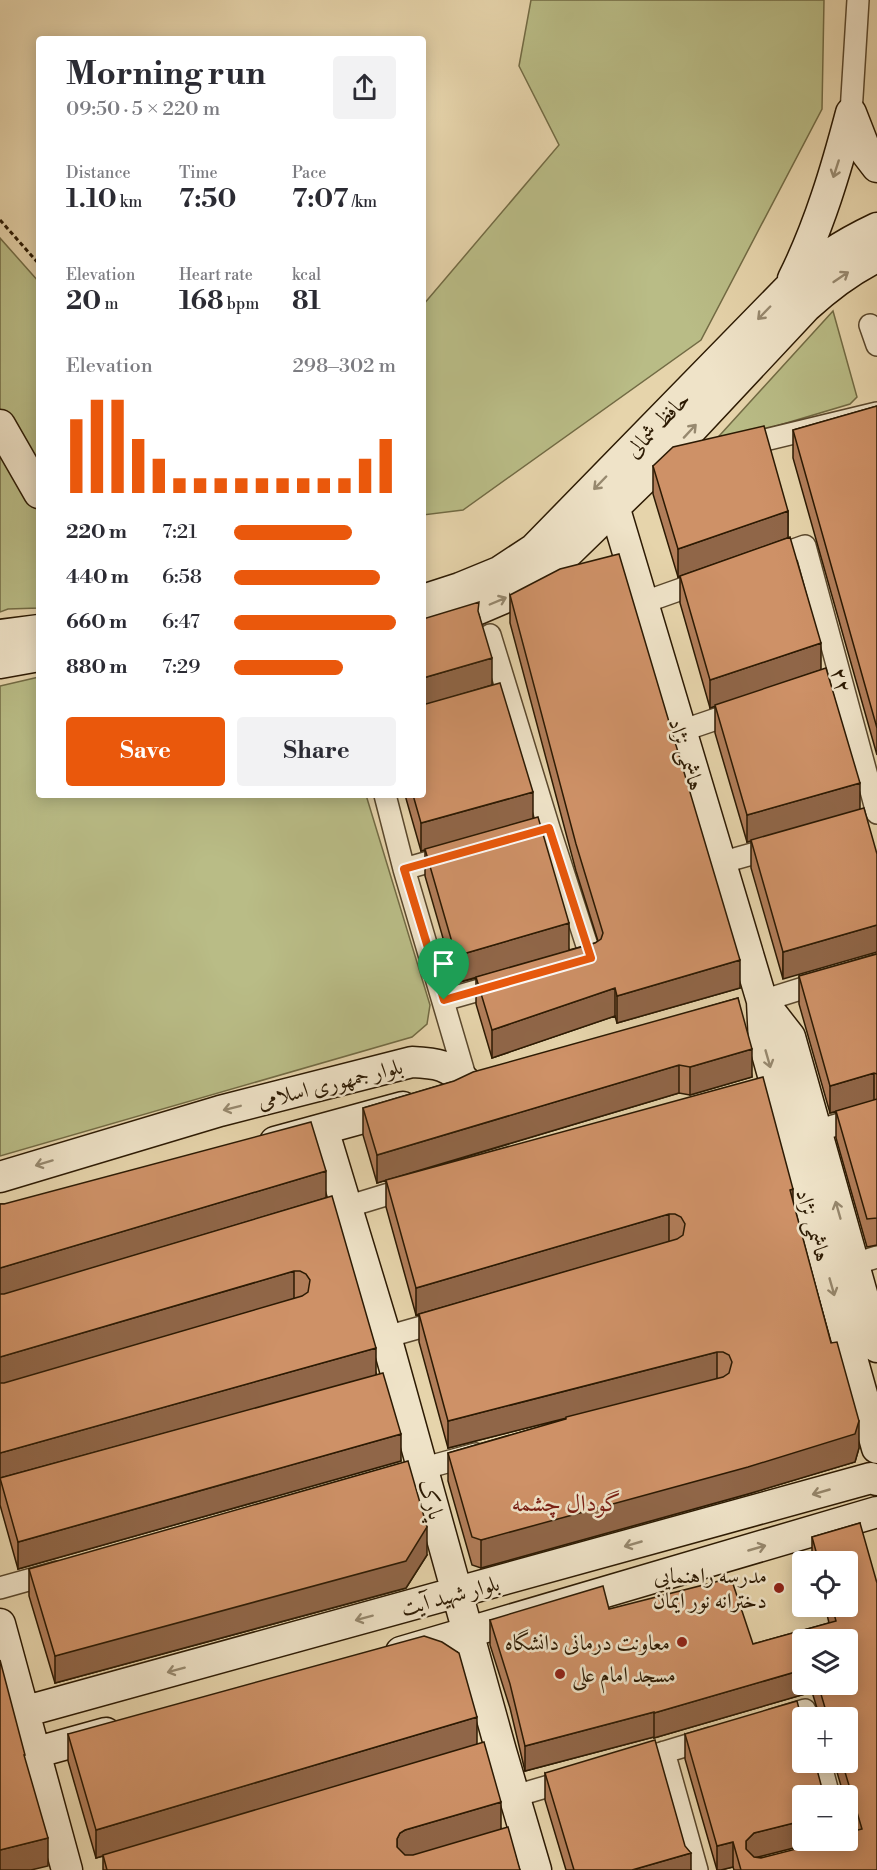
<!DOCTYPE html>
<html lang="en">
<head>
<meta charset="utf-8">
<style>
  :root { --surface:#fff; --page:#f2f2f3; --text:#2b2b33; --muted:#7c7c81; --accent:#ea580c }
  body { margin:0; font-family:"Libre Bodoni",Amiri,serif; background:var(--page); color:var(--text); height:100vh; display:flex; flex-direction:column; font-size:22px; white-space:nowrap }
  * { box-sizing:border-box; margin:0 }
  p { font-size:20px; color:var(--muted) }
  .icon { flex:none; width:33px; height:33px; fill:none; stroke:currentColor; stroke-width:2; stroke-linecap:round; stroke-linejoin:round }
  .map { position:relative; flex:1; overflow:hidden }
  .side { position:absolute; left:36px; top:36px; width:390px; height:762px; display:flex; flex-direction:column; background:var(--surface); border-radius:6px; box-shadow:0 3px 15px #0003 }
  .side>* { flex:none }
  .buttons { position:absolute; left:792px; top:1551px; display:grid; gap:12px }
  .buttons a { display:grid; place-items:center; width:66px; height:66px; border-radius:6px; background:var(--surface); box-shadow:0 3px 15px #0003; font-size:30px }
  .pin { position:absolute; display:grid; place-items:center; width:51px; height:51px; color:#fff; margin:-62px -26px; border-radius:50% 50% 50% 0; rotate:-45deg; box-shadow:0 0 6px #0007 }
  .pin .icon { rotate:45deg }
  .round { display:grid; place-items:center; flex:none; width:63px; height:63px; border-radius:6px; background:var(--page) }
  .overview { display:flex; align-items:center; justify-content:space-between; height:102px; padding:0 30px }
  h1 { font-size:33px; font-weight:700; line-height:45px }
  .stats { display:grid; grid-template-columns:repeat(3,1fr); gap:9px; height:102px; padding:6px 30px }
  .stats div { display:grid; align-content:center }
  .stats b { font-size:26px; font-weight:700 }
  .stats small { font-size:16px; font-weight:400 }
  .stats p { font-size:16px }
  .chart { height:168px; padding:12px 30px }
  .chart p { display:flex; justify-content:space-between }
  .chart svg { width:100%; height:108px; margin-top:6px; stroke:var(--accent); stroke-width:6 }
  .cta { display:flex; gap:12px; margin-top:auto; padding:12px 30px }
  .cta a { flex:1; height:69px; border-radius:6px; background:var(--accent); color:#fff; font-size:24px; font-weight:700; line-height:69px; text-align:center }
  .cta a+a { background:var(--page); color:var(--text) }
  ul { padding:0 30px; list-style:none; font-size:20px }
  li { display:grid; grid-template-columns:96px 72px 1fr; align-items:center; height:45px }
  li i { height:15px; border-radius:8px; background:var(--accent) }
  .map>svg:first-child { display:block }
</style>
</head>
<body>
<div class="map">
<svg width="877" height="1870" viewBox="0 0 877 1870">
  <rect width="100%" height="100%" fill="#e6d4ab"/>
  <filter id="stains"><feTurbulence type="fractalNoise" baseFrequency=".00333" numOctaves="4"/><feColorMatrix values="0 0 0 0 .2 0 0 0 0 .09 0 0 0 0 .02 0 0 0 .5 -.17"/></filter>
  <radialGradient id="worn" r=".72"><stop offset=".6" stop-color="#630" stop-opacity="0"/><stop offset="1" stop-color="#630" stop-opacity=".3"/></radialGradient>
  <!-- green -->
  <path fill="#b9bc86" stroke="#726b44" stroke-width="1.5" d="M531,0H824L822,109L701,340L463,510L423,515V305L559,145L519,66Z
    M0,238L39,282V608L8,609L0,612Z
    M833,311L857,397L850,404L710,446Z
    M39,677V795H366L430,1005L427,1024L412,1037L0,1156V686Z"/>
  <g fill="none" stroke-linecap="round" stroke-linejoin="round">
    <defs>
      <path id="street" d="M851,113L858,0
        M870,325L877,345
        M740,446L877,413
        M768,559L805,546L877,813
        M642,603L707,580
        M490,635L549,828L591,958L577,961
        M681,731L743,710
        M385,795L404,869L467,1083
        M720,863L777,847
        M404,869L453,855
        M444,1000L504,983
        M762,1001L877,965
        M816,1131L877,1113
        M333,1211L412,1187
        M854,1264L877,1257
        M386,1337L446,1320
        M410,1472L476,1454
        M0,1588L57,1572
        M772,1720L805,1710L807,1718
        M664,1752L697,1870
        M632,1762L711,1738
        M820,1762L829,1796
        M515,1796L573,1779"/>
      <path id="secondary" d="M851,113L867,154L877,167
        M793,279C819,227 836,170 851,113
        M0,425L39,493
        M614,506L762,1001L764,1043L877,1448
        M423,600L460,588L499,572L534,549L788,289C817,261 841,245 877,228
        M423,627L469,613L511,595L550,570L658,465L806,307C828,287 850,270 877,257
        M0,635L39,630
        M0,663L39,656
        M762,1001L790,1037L877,1347
        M323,1129L386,1337L501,1751L536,1870
        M275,1142L403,1107
        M0,1177L220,1111L412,1062C438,1063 448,1065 467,1083
        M0,1624L67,1870
        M401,1652L877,1512
        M23,1712L871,1478L877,1480
        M34,1753L106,1733"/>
    </defs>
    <!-- street casing -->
    <use href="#street" stroke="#5a482d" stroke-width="24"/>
    <!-- secondary casing -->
    <use href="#secondary" stroke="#2c1a03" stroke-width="33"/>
    <!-- path -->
    <path stroke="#2c1a03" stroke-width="3" stroke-dasharray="4.5 3" stroke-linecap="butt" d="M0,220L39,264"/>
    <!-- street -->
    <use href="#street" stroke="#efe3c8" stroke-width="21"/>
    <!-- secondary -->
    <use href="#secondary" stroke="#efe3c8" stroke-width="30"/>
  </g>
  <!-- wall -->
  <path fill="#b17d59" stroke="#2c1a03" stroke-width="1.5" fill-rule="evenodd" d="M877,406V755L793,458V430Z
    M653,466L788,511L783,979L751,868V841L747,842L715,733V706L710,708L680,603V576L678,577L653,494Z
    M510,595L740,988L617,1023L615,1016L492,1058L476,1004V978L456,983L425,876V850L421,851L405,795H423L479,614L492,685L533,818L569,950L595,943L598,941L576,871L510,623Z
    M877,954V1245L867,1247L836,1138V1112L830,1113L799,1004V976Z
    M738,998L752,1077L690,1095L679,1093L419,1171L793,1202L859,1448L855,1462L748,1494L481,1568L472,1565L448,1481V1453L566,1419V1418L448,1448L419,1342V1314L416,1315L386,1207V1180L377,1183L363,1135V1108Z
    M326,1197L401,1461L18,1569L0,1505V1204Z
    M860,1523L877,1870H734L733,1867L721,1870H717L685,1759V1734L825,1840L757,1857L761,1858L848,1840L855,1831L848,1806V1796H844L834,1762H848V1718H820L812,1692L654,1738V1737L525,1771L510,1708L490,1645V1620L609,1609L753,1644L829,1623L825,1606H848V1562H812V1537ZM802,1640L848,1684H802Z
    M427,1555L406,1588L55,1683L29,1596V1569Z
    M68,1734L477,1744L501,1829L520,1870H103V1856L96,1858L68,1761Z
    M545,1773L691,1870H566L545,1800Z"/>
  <!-- shaded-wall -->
  <path fill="#906648" stroke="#2c1a03" stroke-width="1.5" d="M788,511V538L678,577V549Z
    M821,643V670L710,708V680Z
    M492,658V685L423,706V678Z
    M860,783V811L747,842V815Z
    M533,792V819L421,851V823Z
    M569,923V951L456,983V956Z
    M877,925V952L783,979V952Z
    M740,960V988L617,1023V996Z
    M615,988V1016L492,1058V1030Z
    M752,1049V1077L690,1095V1067Z
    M679,1065V1093L377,1183V1155Z
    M874,1073V1101L830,1113V1086Z
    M326,1171V1198L0,1296V1268Z
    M793,1189V1216L790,1190Z
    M669,1214V1242L416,1315V1288Z
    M294,1271V1299L0,1385V1357Z
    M376,1348V1376L0,1478V1481V1453Z
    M717,1352V1380L448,1448V1421Z
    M859,1421V1448L855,1462L748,1494L481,1568V1540Z
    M401,1434V1461L18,1569V1542Z
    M427,1527V1555L406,1588L55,1683V1656Z
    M802,1670V1684H812V1692L654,1738V1713Z
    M654,1712V1737L525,1771V1746Z
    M477,1717V1745L96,1858V1830Z
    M501,1802V1830L397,1866V1839L400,1833L405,1830Z
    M802,1821V1840H825L754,1858L746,1866V1841L754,1833Z
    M48,1838V1866L31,1870H0V1850Z
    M733,1842V1867L721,1870H717V1846Z
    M691,1853V1870H632Z"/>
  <!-- building -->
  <path fill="#ce9167" stroke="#2c1a03" stroke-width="1.5" d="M877,406V728L793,430Z
    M764,426L788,511L678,549L653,466L673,447Z
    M790,537L821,643L710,680L680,576Z
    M619,554L740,960L617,996L615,988L492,1030L476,977L595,943L601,939L603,933L576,844L510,595L560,569Z
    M479,602L478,611L492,658L423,678V619Z
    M826,668L860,783L747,815L715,705Z
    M500,683L533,792L421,823L413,795H423V703L426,704Z
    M864,808L877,854V925L783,952L751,840Z
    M538,817L569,923L456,956L425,849Z
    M877,954V1074L874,1073L830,1086L799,976Z
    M738,998L752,1049L690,1067L679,1065L377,1155L363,1108L454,1081L473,1072Z
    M763,1077L793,1189L790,1190L831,1343L837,1342L859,1421L855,1434L748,1467L481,1540L472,1537L448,1453L566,1419V1417L723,1377L729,1373L732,1362L729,1355L723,1352H717L448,1421L419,1314L677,1239L683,1235L685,1224L681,1217L675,1214H669L416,1288L386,1180Z
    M877,1099V1218L867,1219L836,1111Z
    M311,1122L326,1171L0,1268V1204H4Z
    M332,1196L376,1348L0,1453V1383H4L302,1296L308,1292L310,1280L306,1274L300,1271H294L0,1357V1294H4Z
    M383,1373L401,1434L18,1542L0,1478Z
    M408,1461L427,1527L406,1561L55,1656L29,1569Z
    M860,1523L877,1583V1870H741L733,1842L717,1846L685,1734L797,1701L802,1720V1762H815L824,1796H802V1821L754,1833L746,1841V1849L754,1857L761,1858L831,1840H848V1836L854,1831L862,1829L842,1762H848V1718H828L818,1684H848V1640H802V1670L654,1713V1712L525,1746L510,1684L490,1620L603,1586L609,1609L731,1578L753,1644L836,1621L832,1606H848V1562H819L812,1537Z
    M424,1636L442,1642L459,1653L477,1717L96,1830L68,1734Z
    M0,1660L25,1755H24L48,1838L0,1850Z
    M655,1740L685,1846L691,1853L632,1870H574L545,1773Z
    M484,1742L501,1802L405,1830L400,1833L397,1839V1847L405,1855H413L508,1827L520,1870H107L103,1855Z"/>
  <!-- one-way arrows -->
  <defs><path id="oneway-shaft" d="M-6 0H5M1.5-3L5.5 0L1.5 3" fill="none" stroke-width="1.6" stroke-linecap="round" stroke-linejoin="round" transform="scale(1.5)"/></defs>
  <g stroke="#97896f">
    <use href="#oneway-shaft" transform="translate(836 169) rotate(108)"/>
    <use href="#oneway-shaft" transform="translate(841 277) rotate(-34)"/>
    <use href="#oneway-shaft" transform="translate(764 313) rotate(134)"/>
    <use href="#oneway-shaft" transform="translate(690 431) rotate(-47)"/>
    <use href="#oneway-shaft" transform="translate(600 483) rotate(134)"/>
    <use href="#oneway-shaft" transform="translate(498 601) rotate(-23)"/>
    <use href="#oneway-shaft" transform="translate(768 1059) rotate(74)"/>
    <use href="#oneway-shaft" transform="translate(232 1108) rotate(166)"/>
    <use href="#oneway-shaft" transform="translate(44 1163) rotate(163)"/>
    <use href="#oneway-shaft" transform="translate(838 1210) rotate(-106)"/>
    <use href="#oneway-shaft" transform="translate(832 1287) rotate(74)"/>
    <use href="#oneway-shaft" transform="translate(821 1492) rotate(164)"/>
    <use href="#oneway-shaft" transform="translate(633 1544) rotate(164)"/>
    <use href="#oneway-shaft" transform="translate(757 1548) rotate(-16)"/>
    <use href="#oneway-shaft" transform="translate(364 1618) rotate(165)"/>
    <use href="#oneway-shaft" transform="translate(176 1670) rotate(165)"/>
  </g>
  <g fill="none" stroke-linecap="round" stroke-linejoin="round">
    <defs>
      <path id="route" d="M549,828L591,958L444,1000L404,869Z"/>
    </defs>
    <!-- route casing -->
    <use href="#route" stroke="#fff" stroke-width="12"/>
    <!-- route -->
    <use href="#route" stroke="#ea580c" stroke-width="8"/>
  </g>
  <!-- markers -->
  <g fill="#8f2418" stroke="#efe3c8" stroke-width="2">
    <circle cx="779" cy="1588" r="6"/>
    <circle cx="682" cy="1642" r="6"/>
    <circle cx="560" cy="1674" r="6"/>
  </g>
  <g text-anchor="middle" stroke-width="5" stroke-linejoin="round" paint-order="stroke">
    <!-- street labels -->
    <g font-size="22" fill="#2c1a03" stroke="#efe3c8">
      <text transform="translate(657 424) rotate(-46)" y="8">حافظ شمالی</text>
      <text transform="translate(842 680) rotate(75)" y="8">۲۲</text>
      <text transform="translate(687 754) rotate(73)" y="8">هاشمی نژاد</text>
      <text transform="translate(330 1083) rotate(-14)" y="8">بلوار جمهوری اسلامی</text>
      <text transform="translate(814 1225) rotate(74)" y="8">هاشمی نژاد</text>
      <text transform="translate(432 1499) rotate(74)" y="8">پارک</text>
      <text transform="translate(450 1595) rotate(-15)" y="8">بلوار شهید آیت</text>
    </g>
    <!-- poi labels -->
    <g font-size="22" fill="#2c1a03" stroke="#efe3c8" text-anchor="end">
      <text x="767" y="1583">مدرسه راهنمایی<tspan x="767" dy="25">دخترانه نور ایمان</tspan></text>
      <text x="670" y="1650">معاونت درمانی دانشگاه</text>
      <text x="572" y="1682" text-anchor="start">مسجد امام علی</text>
    </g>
    <!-- neighbourhood labels -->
    <g font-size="24" fill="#7a1f14" stroke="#efe3c8">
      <text x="566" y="1511">گودال چشمه</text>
    </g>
  </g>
  <rect width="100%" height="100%" filter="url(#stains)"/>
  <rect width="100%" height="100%" fill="url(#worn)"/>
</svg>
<div class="buttons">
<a><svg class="icon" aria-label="locate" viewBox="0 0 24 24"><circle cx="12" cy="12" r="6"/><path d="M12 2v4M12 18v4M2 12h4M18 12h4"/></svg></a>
<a><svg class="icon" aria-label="layers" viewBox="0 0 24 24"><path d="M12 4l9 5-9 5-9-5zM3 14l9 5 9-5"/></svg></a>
<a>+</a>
<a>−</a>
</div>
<div class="pin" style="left:444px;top:1000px;background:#1e9e55"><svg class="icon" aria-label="arrive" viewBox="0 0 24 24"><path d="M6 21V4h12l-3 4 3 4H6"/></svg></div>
<section class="side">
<div class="overview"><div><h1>Morning run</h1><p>09:50 · 5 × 220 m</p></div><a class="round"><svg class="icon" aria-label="share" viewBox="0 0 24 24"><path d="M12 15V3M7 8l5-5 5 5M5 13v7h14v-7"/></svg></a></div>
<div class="stats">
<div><p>Distance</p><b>1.10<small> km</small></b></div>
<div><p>Time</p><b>7:50</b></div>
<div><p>Pace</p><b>7:07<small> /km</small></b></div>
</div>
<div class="stats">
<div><p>Elevation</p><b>20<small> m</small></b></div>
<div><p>Heart rate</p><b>168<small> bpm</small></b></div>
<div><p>kcal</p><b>81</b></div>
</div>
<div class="chart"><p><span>Elevation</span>298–302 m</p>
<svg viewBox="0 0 160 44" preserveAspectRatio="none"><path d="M5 44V14M15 44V6M25 44V6M35 44V22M45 44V30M55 44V38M65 44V38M75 44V38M85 44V38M95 44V38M105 44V38M115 44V38M125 44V38M135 44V38M145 44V30M155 44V22"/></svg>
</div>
<ul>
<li><b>220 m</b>7:21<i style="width:73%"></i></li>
<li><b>440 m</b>6:58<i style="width:90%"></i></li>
<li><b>660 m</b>6:47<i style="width:100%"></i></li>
<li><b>880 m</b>7:29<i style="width:67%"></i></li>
</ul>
<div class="cta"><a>Save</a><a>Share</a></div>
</section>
</div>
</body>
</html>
